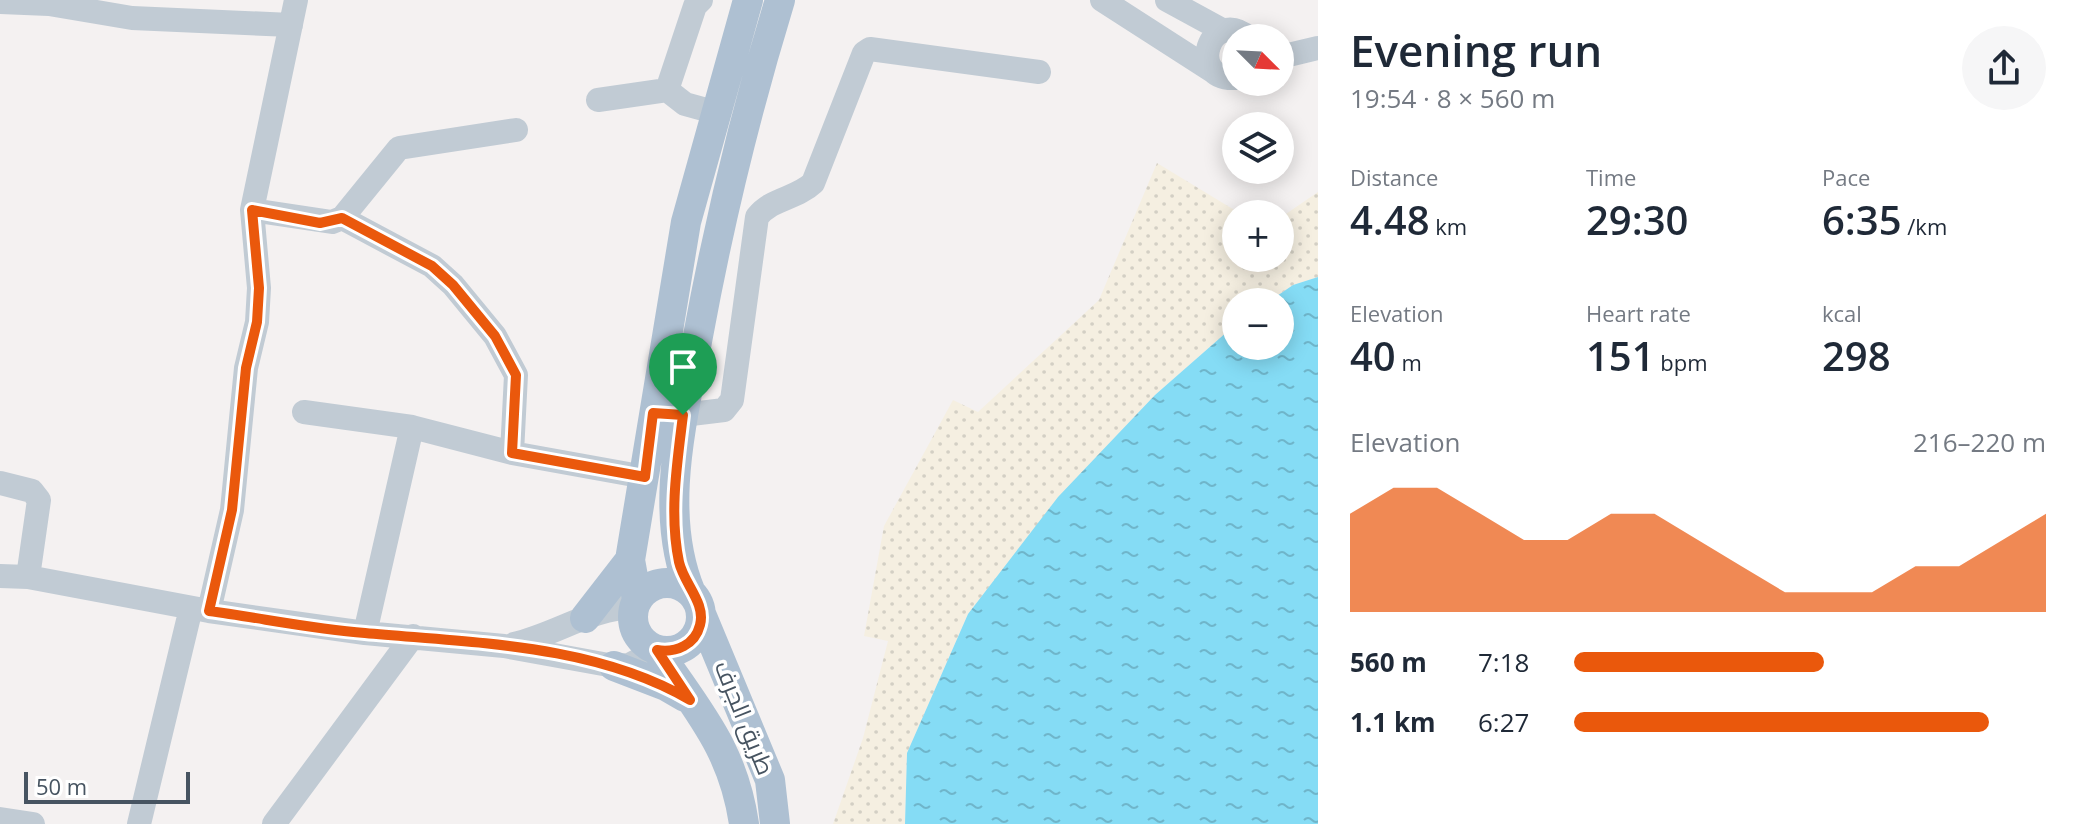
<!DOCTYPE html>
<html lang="en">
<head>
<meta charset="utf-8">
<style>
  :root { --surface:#fff; --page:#f6f6f7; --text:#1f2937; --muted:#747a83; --accent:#ea580c }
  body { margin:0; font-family:"Open Sans",Cairo,sans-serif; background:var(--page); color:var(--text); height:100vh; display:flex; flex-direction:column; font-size:30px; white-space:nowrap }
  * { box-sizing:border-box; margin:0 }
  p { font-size:26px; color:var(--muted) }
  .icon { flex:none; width:44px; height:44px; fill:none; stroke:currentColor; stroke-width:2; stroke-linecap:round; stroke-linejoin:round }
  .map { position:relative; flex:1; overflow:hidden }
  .panel { display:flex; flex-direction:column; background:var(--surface); width:760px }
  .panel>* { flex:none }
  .needle { width:52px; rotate:114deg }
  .tools { position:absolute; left:1222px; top:24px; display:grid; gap:16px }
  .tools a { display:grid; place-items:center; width:72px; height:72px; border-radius:50%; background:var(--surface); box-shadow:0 4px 20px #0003; font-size:40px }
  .scale { position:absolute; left:24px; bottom:20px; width:166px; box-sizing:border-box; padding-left:8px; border:4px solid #475461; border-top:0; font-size:22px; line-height:28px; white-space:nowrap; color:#475461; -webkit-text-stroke:6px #fff; paint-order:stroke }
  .pin { position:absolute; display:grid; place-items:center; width:68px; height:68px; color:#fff; margin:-82px -34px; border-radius:50% 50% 50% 0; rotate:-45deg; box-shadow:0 0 8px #0007 }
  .pin .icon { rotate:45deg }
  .round { display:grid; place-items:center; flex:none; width:84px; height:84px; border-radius:42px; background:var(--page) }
  .headline { display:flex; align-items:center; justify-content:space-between; height:136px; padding:0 32px }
  h1 { font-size:44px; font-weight:600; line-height:60px }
  .stats { display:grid; grid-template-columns:repeat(3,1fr); gap:12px; height:136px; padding:8px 32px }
  .stats div { display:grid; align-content:center }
  .stats b { font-size:40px; font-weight:600 }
  .stats small { font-size:22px; font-weight:400 }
  .stats p { font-size:22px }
  .chart { height:224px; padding:16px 32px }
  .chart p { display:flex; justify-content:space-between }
  .chart svg { width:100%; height:144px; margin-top:8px; fill:var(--accent); opacity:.7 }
  ul { padding:0 32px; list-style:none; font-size:26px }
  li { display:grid; grid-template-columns:128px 96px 1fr; align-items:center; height:60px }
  li i { height:20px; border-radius:10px; background:var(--accent) }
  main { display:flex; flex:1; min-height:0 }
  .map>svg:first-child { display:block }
</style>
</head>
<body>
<main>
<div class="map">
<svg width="1318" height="824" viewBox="0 0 1318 824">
  <defs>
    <pattern id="sand-dots" width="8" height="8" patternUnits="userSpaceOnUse" patternTransform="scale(2)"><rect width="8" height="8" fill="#f5efe1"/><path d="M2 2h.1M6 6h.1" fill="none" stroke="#d3cfc4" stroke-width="1.8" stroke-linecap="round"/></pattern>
    <pattern id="water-ripples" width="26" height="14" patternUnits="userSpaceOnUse" patternTransform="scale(2)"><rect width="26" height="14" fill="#85dcf5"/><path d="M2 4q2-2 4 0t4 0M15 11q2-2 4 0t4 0" fill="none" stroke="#6fb5ca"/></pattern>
  </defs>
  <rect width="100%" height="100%" fill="#f4f1f1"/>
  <!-- sand -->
  <path fill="url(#sand-dots)" d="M1157,163L1241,214H1236V258H1280V218L1318,192V277L1293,285L1268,302H1236V324L1155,395L1059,497L968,614L907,753L905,824H833L863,738L888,641L864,636L884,526L953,400L978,412L1099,300Z"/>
  <!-- water -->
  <path fill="url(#water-ripples)" d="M1318,277V824H905L907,753L968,614L1058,497L1155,395L1236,324V346H1280V302H1268L1293,285Z"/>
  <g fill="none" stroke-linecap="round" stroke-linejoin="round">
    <!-- minor -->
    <path stroke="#c1cbd4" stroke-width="24" d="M701,0L695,6L667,90L685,104L714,112
      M1102,0L1214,72
      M1167,0L1224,31
      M0,2L49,4L132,18L291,25
      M1280,57L1318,48
      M1236,78C1185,81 1210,5 1249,38
      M598,100L667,90
      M252,210L332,222L342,218L399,148L516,130
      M342,218L432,266L453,285L495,336L516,375L512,453L645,477
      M304,412L412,427L512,453
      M683,415L724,410L732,400L757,217C772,198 796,199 813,183L864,53L870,49L1039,72
      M0,483L32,491L39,500L28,577
      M0,576L28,577L209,611L365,633L504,646L614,666L629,665L657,650
      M209,611L232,510L246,368L257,322L259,288L252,210L296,0
      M365,633L412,427
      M514,644C555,635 591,608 634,607
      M0,819L33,824
      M139,824L191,608
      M274,824L413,636"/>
    <!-- major -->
    <path stroke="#aec0d2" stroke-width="30" d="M633 617a34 34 0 1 1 68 0a34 34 0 1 1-68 0Z
      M691,593C657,512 683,419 698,336C719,222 746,111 780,0
      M637,599L630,560L686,222L748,0
      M701,614L770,780L775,824
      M585,618L630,560
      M657,650C698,712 733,748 744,824
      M614,666L666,686L685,697"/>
  </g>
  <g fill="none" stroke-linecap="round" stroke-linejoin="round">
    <defs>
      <path id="route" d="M252,210L320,223L342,218L432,266L453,285L495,336L516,375L512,453L645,477L653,413L683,415C677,464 669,514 679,562C684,584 706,603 700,625C695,645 676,653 657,650L690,700C594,644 474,643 365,633C313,629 261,618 209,611L232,510L246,368L257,322L259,288Z"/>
    </defs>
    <!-- route casing -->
    <use href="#route" stroke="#fff" stroke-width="16"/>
    <!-- route -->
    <use href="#route" stroke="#ea580c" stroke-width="10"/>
  </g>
  <g text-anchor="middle" stroke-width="7" stroke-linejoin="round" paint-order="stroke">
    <!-- street labels -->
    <g font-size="24" fill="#475461" stroke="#fff">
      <text transform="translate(744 718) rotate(68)" y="8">طريق الجرف</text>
    </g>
  </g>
</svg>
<div class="tools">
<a><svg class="needle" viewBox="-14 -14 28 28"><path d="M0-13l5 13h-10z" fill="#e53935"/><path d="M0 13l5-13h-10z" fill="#747a83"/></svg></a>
<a><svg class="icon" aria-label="layers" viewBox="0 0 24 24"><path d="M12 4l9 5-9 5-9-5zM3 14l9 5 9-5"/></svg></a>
<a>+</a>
<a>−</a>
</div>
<div class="scale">50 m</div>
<div class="pin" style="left:683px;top:415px;background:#1e9e55"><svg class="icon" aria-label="arrive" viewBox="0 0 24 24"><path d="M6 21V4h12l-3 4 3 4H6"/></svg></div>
</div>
<section class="panel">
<div class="headline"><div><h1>Evening run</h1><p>19:54 · 8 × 560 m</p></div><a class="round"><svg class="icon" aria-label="share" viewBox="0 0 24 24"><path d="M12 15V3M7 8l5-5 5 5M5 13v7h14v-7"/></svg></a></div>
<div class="stats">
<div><p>Distance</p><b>4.48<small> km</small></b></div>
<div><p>Time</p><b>29:30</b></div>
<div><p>Pace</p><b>6:35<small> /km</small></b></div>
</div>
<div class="stats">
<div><p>Elevation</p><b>40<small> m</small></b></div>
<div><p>Heart rate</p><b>151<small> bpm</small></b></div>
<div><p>kcal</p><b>298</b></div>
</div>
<div class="chart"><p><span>Elevation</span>216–220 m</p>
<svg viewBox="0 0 160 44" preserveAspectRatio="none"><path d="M0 44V14L10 6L20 6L30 14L40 22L50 22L60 14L70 14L80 22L90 30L100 38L110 38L120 38L130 30L140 30L150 22L160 14V44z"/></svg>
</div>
<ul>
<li><b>560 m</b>7:18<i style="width:53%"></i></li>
<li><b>1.1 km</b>6:27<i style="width:88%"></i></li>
</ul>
</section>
</main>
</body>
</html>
